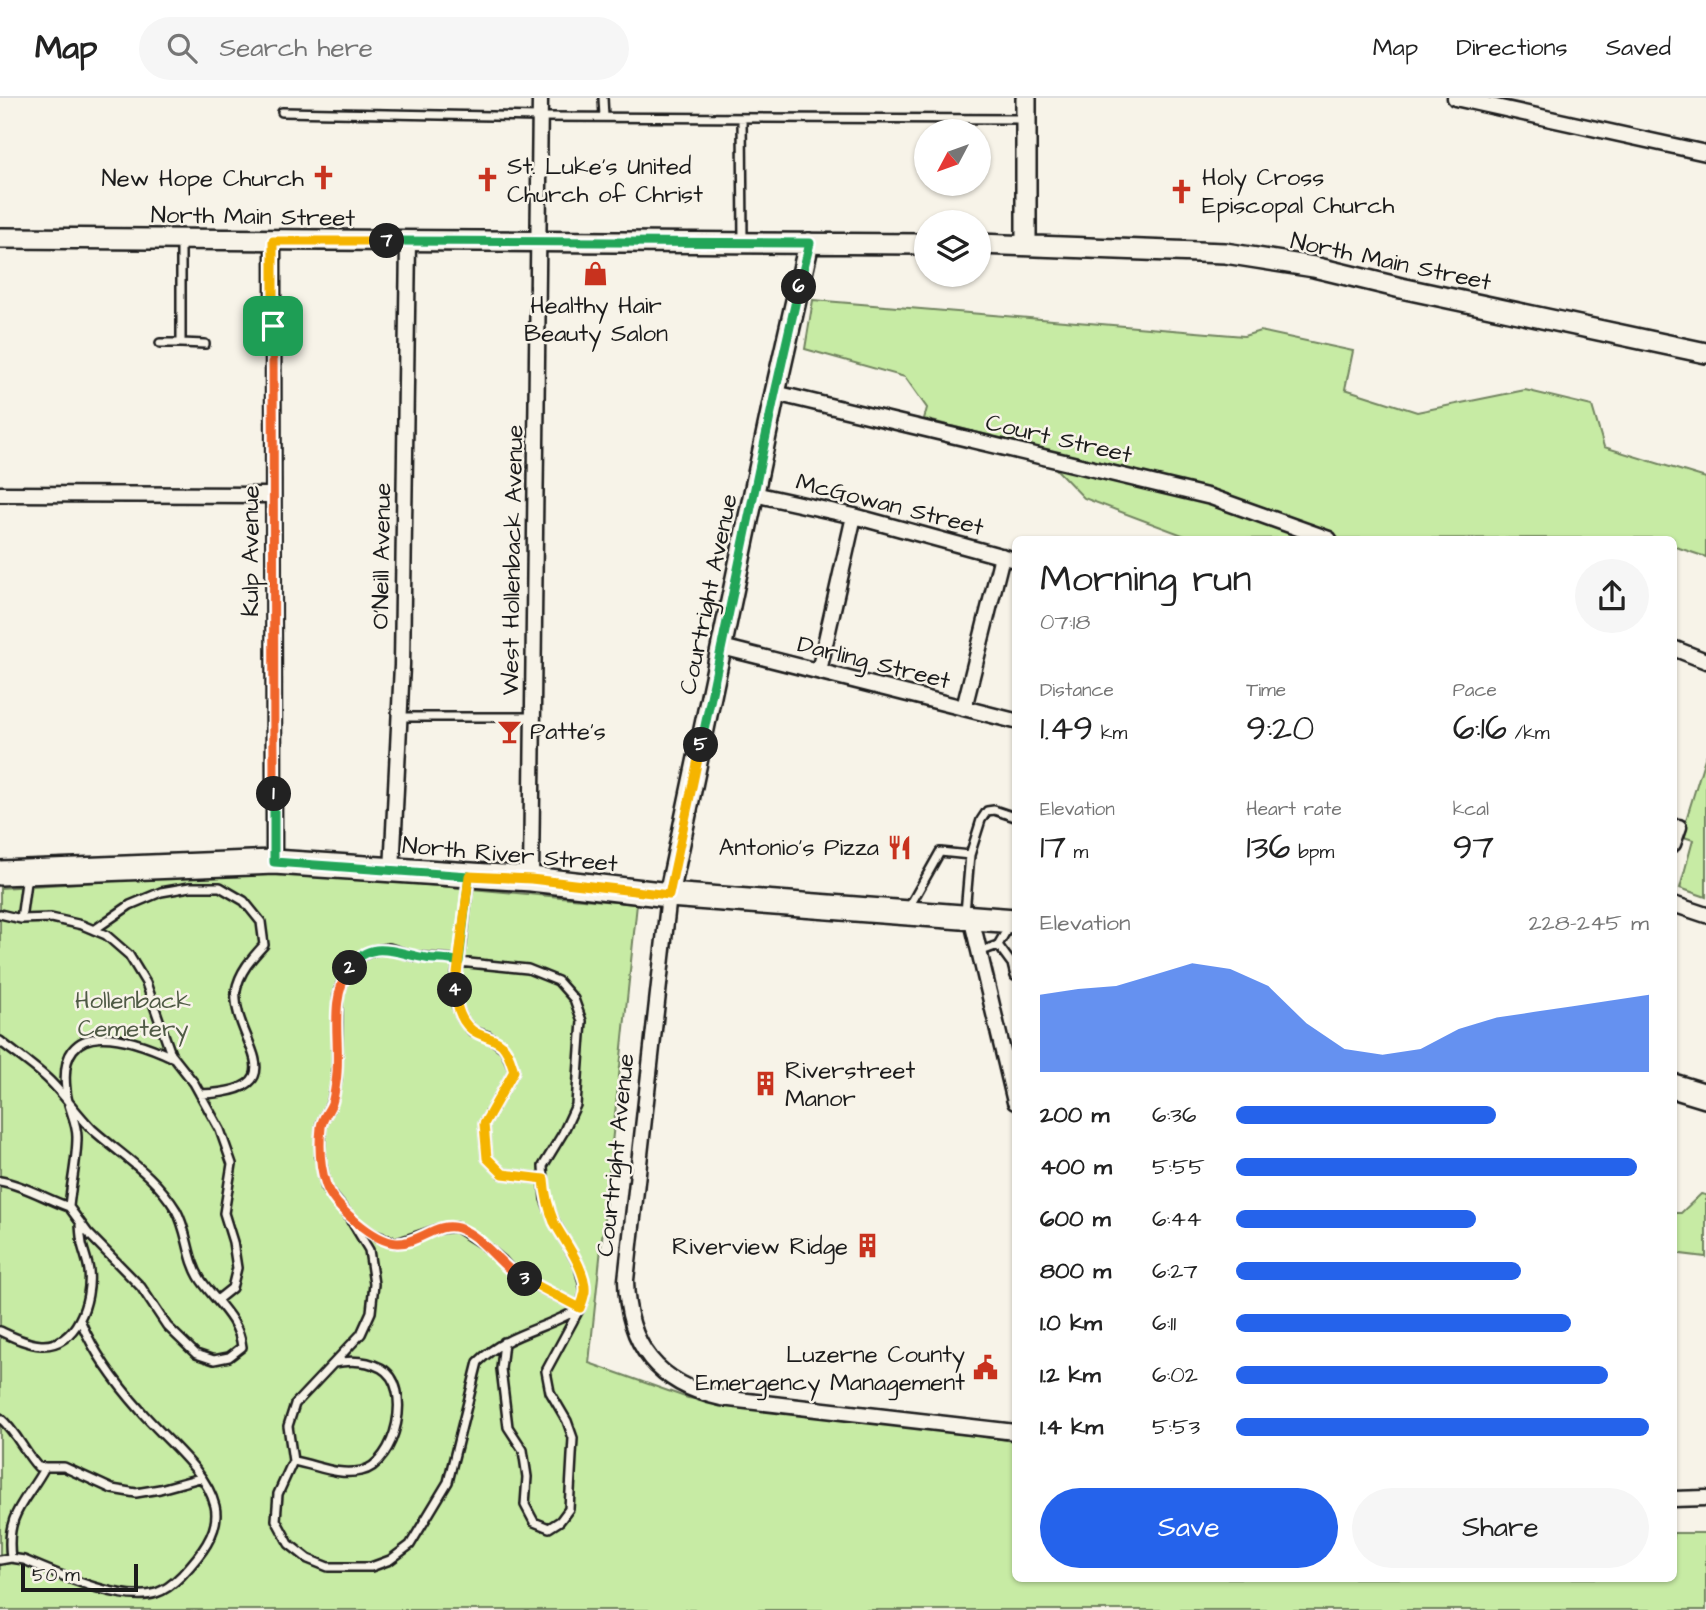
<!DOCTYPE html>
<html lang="en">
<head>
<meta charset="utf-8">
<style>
  :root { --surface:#fff; --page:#f6f6f6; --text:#222; --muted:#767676; --line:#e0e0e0; --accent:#2563eb }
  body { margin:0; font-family:"Architects Daughter",sans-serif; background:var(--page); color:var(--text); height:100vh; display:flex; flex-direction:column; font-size:26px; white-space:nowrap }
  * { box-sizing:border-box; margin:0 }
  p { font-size:23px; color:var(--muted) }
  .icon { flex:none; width:38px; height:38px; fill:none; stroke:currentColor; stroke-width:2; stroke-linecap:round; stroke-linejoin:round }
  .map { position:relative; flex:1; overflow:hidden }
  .side { position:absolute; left:1012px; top:438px; width:665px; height:1046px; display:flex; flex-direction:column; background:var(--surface); border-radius:10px; box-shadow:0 2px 5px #0004 }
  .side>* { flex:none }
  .needle { width:46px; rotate:229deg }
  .buttons { position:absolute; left:914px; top:21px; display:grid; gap:14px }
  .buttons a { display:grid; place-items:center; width:77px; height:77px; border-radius:50%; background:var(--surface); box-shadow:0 2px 5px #0004; font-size:35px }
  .scale { position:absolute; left:21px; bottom:18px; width:117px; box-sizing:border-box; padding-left:7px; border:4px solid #1c1c1c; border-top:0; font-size:19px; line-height:24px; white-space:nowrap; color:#1c1c1c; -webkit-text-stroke:5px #f7f3e8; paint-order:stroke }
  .pin { position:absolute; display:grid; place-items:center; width:60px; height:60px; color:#fff; margin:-30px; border-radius:14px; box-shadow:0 4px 10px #0006 }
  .km { position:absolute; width:35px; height:35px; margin:-18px; border-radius:50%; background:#222; color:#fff; font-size:19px; line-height:35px; text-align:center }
  .round { display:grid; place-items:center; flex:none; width:74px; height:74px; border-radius:37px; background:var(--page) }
  .head { display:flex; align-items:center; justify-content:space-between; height:119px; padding:0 28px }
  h1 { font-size:38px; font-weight:600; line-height:52px }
  .metrics { display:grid; grid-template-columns:repeat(3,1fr); gap:10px; height:119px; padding:7px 28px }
  .metrics div { display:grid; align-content:center }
  .metrics b { font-size:35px; font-weight:600 }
  .metrics small { font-size:19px; font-weight:400 }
  .metrics p { font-size:19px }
  .chart { height:196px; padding:14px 28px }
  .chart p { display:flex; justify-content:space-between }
  .chart svg { width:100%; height:126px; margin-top:7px; fill:var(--accent); opacity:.7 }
  .primary-button { display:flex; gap:14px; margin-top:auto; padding:14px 28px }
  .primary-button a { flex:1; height:80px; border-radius:42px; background:var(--accent); color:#fff; font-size:28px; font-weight:600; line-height:80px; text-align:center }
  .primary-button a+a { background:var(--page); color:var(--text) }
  ul { padding:0 28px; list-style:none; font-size:23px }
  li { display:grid; grid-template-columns:112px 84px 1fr; align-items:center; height:52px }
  li i { height:18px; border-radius:9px; background:var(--accent) }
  header { display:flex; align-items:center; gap:42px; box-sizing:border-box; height:98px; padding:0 35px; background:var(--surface); border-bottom:2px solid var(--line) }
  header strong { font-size:33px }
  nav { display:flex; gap:38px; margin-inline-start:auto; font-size:24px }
  .search { width:490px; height:63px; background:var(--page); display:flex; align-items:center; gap:18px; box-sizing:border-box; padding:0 24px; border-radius:38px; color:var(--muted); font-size:26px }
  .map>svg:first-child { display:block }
</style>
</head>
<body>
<header>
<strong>Map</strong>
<div class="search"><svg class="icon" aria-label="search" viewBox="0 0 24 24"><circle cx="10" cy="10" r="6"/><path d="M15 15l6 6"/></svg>Search here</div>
<nav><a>Map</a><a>Directions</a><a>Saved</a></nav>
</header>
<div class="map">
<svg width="1706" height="1512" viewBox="0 0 1706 1512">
  <rect width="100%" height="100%" fill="#f7f3e8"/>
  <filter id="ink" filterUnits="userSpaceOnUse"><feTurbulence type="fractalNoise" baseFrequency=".0143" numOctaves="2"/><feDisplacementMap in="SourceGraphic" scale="14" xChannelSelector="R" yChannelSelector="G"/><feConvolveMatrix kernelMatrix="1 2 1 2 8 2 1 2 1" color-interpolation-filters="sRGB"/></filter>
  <g filter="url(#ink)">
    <!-- green -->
    <path fill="#c7eba4" stroke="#728460" stroke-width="2" d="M813,202L1244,238L1260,233L1353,253L1345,291L1417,314L1525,292L1592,308L1604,349L1706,380V459L1673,448V441L1650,440L1193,441L1084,400L1035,349L924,321L927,310L905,279L805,251Z
      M1706,657V799L1680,790L1693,742L1681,738Z
      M274,773L637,806L589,1265L688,1300L1015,1343V1480H1673V1435H1706V1512H0V790Z
      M1701,1096L1706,1097V1159L1673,1155V1115H1681Z"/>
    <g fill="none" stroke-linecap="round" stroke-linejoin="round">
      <defs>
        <path id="service" d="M603,0L604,19
          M282,14L539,19L1025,21
          M742,20L743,144
          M160,245H181V142
          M181,245L205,246
          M400,619H533
          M970,757L981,722L987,713L994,712L1015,719
          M27,777L21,821L51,820L82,827L106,837L129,857L146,885L171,956L194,985L220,1032L232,1066L224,1115L233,1144L237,1170L232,1190L217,1202
          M469,779L462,845L455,883L456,906L463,922L472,933L488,938L505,951L514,973L484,1026L487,1060L503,1076L544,1081
          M908,811L940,754L970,757L965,815
          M0,816L21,821
          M94,832L130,807L161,794L190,789H220L244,803L261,824L264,847C252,860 239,874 236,893C231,941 303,992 200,996
          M998,847L1012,866L1015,878
          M979,854L998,847L1005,835L1004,824
          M0,943C16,956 35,968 50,983C65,998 77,1016 92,1031C122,1058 154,1076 176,1112C188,1133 187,1161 201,1182C216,1204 239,1221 242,1249L229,1259L214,1262L196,1256L167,1228L141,1189L88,1135L69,1109C71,1086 77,1062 77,1039C77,1023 67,1008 66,992C57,915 131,940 174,960
          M0,1083C24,1087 46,1101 69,1109
          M351,1123L374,1137L397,1145L438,1131L455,1129L484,1147L502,1162L514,1176L580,1210C547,1231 507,1235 478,1264L448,1384L410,1447L390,1462L371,1469H328L308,1461L289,1446L276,1422L278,1396L293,1363L288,1328L295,1306L361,1236L371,1214L374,1186L369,1152L346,1114L326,1090L320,1058L321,1026L332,1004L337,981L338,899L344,878L356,861L372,853L389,850L413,858L451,861L459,864L528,871L558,883L574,901L582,923L576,1007L563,1035L543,1068L545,1101L554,1123L579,1168L585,1193L580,1210L546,1273L550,1294L567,1323L573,1340L569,1411L560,1423L549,1430L534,1424L525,1407L527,1379L523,1352L508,1329L501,1271L504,1244
          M0,1233C13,1239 27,1246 41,1247C77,1249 92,1202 89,1173C88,1164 84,1155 82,1146C81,1139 80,1131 80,1124
          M0,1320C16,1333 24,1354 38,1369H64L112,1391L136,1395L160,1391L200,1380
          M293,1363C317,1367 337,1378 361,1373C396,1366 414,1288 381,1270C366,1262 350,1262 334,1265
          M11,1460C5,1415 26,1404 45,1369
          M0,1462L11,1460L24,1462C55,1475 123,1506 156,1495C166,1492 175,1484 182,1477C198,1460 221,1434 215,1408C206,1371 163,1340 140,1312C116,1285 95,1257 81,1224"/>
        <path id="minor" d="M1455,0L1706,55
          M273,143L274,764
          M775,295L1211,399L1329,441
          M0,396L273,397
          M754,396L854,418L1015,462
          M722,549L1015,623
          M1673,550L1706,563
          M819,573L854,418
          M964,610L1002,458
          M1673,746L1679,729
          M392,773L402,567L408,144
          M531,781L540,0
          M669,797L626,1182C627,1248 658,1286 721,1300L1015,1334
          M1673,806L1706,817
          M971,819L1015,1004
          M1673,1401L1706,1400"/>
        <path id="secondary" d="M0,140L926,146
          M978,146L1225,155L1314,169L1401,190L1706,255
          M1026,147V0
          M669,797L775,295L809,145"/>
        <path id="primary" d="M0,775L274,764L531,781L669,797L1015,823
          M1673,988L1706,998"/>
      </defs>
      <!-- service casing -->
      <use href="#service" stroke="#1c1c1c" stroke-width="12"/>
      <!-- minor casing -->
      <use href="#minor" stroke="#1c1c1c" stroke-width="19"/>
      <!-- secondary casing -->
      <use href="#secondary" stroke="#1c1c1c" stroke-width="24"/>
      <!-- primary casing -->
      <use href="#primary" stroke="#1c1c1c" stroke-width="28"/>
      <!-- service -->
      <use href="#service" stroke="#f7f3e8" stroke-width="7"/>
      <!-- minor -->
      <use href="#minor" stroke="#f7f3e8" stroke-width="14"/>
      <!-- secondary -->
      <use href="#secondary" stroke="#f7f3e8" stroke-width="19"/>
      <!-- primary -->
      <use href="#primary" stroke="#f7f3e8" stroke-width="23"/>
    </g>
  </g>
  <g fill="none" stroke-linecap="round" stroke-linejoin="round" filter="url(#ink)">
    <defs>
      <path id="split-1" d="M273,228L274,696"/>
      <path id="split-2" d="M274,696V764L469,778L459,864C448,860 437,862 426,860C398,856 370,839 350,870"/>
      <path id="split-3" d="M350,870C327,903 342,947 336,984C335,991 334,999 332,1005C329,1013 322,1020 321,1029C319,1048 320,1069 326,1087C333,1108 374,1144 397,1145C418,1146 438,1123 458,1130C486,1140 500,1170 525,1181"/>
      <path id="split-4" d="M455,892C456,906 459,922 472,932C481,939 493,939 502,947C509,954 511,964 514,973L484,1026L487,1060L503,1076L544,1081C545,1096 548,1109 554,1124C564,1143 587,1172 585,1194C584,1199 582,1205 580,1210L525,1181"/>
      <path id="split-5" d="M455,892L469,778L531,781L669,797L701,647"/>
      <path id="split-6" d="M701,647L775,295L799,189"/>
      <path id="split-7" d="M387,143L810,145L799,189"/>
      <path id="split-8" d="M273,228V143H387"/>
    </defs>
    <!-- split-1 casing -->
    <use href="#split-1" stroke="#fff" stroke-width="14"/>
    <!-- split-2 casing -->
    <use href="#split-2" stroke="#fff" stroke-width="14"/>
    <!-- split-3 casing -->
    <use href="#split-3" stroke="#fff" stroke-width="14"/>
    <!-- split-4 casing -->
    <use href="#split-4" stroke="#fff" stroke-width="14"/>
    <!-- split-5 casing -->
    <use href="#split-5" stroke="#fff" stroke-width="14"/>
    <!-- split-6 casing -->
    <use href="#split-6" stroke="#fff" stroke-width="14"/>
    <!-- split-7 casing -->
    <use href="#split-7" stroke="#fff" stroke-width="14"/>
    <!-- split-8 casing -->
    <use href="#split-8" stroke="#fff" stroke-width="14"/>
    <!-- split-1 -->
    <use href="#split-1" stroke="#f0652b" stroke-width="9"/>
    <!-- split-2 -->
    <use href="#split-2" stroke="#22a559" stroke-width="9"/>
    <!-- split-3 -->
    <use href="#split-3" stroke="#f0652b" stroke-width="9"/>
    <!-- split-4 -->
    <use href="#split-4" stroke="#f5b400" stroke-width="9"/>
    <!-- split-5 -->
    <use href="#split-5" stroke="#f5b400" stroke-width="9"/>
    <!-- split-6 -->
    <use href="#split-6" stroke="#22a559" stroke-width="9"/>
    <!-- split-7 -->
    <use href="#split-7" stroke="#22a559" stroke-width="9"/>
    <!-- split-8 -->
    <use href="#split-8" stroke="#f5b400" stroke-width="9"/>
  </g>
  <!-- icons -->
  <defs>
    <symbol id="church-bare" viewBox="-9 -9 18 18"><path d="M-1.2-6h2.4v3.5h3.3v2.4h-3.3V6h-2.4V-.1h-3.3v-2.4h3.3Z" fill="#c8321e" stroke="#f7f3e8" stroke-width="2.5" paint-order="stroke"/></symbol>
    <symbol id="shop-bare" viewBox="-9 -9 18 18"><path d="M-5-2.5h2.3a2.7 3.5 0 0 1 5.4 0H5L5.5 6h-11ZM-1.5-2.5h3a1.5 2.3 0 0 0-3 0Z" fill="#c8321e" stroke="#f7f3e8" stroke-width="2.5" paint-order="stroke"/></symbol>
    <symbol id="bar-bare" viewBox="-9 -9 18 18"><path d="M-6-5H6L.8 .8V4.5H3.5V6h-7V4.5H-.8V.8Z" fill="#c8321e" stroke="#f7f3e8" stroke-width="2.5" paint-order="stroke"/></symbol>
    <symbol id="restaurant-bare" viewBox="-9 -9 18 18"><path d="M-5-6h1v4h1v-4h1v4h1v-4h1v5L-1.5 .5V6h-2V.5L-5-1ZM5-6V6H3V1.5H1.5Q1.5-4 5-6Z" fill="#c8321e" stroke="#f7f3e8" stroke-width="2.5" paint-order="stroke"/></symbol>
    <symbol id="building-bare" viewBox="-9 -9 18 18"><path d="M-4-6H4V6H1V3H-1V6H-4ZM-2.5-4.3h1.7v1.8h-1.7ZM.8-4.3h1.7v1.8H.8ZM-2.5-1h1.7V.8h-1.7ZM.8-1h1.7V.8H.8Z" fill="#c8321e" stroke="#f7f3e8" stroke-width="2.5" paint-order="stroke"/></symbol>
    <symbol id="civic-bare" viewBox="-9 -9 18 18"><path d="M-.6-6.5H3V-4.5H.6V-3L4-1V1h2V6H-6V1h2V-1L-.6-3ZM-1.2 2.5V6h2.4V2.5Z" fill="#c8321e" stroke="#f7f3e8" stroke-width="2.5" paint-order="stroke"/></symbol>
  </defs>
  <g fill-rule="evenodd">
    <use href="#church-bare" x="306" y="62" width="35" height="35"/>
    <use href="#church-bare" x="470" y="64" width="35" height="35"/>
    <use href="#church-bare" x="1164" y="76" width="35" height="35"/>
    <use href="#shop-bare" x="578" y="158" width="35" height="35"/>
    <use href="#bar-bare" x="492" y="616" width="35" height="35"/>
    <use href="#restaurant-bare" x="882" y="732" width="35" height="35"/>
    <use href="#building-bare" x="748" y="968" width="35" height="35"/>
    <use href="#building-bare" x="850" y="1130" width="35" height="35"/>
    <use href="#civic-bare" x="968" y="1252" width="35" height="35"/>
  </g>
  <g text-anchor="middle" stroke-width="5" stroke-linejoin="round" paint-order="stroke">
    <!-- poi labels -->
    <g font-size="24" fill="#1c1c1c" stroke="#f7f3e8" text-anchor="start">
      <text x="507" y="76">St. Luke's United<tspan x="507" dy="28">Church of Christ</tspan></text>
      <text x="1202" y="87">Holy Cross<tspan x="1202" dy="28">Episcopal Church</tspan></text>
      <text x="304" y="88" text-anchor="end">New Hope Church</text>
      <text x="596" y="215" text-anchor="middle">Healthy Hair<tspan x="596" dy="28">Beauty Salon</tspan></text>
      <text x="530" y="641">Patte's</text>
      <text x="879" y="757" text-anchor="end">Antonio's Pizza</text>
      <text x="785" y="980">Riverstreet<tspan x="785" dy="28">Manor</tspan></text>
      <text x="848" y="1156" text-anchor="end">Riverview Ridge</text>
      <text x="965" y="1264" text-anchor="end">Luzerne County<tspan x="965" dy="28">Emergency Management</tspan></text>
    </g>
    <!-- street labels -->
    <g font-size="24" fill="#1c1c1c" stroke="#f7f3e8">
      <text transform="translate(253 118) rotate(1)" y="8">North Main Street</text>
      <text transform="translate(1391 163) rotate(12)" y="8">North Main Street</text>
      <text transform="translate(1059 340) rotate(13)" y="8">Court Street</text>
      <text transform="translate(890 406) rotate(14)" y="8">McGowan Street</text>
      <text transform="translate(250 453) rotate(-90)" y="8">Kulp Avenue</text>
      <text transform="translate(381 458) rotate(-89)" y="8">O'Neill Avenue</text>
      <text transform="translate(512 462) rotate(-89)" y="8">West Hollenback Avenue</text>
      <text transform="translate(708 496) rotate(-78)" y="8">Courtright Avenue</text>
      <text transform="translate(874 564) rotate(14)" y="8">Darling Street</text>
      <text transform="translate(510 756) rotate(5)" y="8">North River Street</text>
      <text transform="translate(615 1057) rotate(-84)" y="8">Courtright Avenue</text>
    </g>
    <!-- park labels -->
    <g font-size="24" fill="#4f5a45" stroke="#f7f3e8">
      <text x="133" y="910">Hollenback<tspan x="133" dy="28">Cemetery</tspan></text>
    </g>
  </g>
</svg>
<div class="buttons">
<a><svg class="needle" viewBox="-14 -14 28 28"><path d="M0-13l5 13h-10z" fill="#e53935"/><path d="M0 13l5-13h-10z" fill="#767676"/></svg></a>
<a><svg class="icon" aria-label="layers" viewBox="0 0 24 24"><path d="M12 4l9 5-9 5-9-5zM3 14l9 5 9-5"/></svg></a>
</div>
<div class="scale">50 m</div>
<div class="pin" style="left:273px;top:228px;background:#1e9e55"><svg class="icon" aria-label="arrive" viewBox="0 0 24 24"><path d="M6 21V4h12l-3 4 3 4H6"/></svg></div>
<b class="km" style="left:274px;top:696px">1</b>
<b class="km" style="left:350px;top:870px">2</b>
<b class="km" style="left:525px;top:1181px">3</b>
<b class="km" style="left:455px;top:892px">4</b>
<b class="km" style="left:701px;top:647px">5</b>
<b class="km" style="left:799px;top:189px">6</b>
<b class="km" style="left:387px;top:143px">7</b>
<section class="side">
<div class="head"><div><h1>Morning run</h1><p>07:18</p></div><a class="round"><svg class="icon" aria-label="share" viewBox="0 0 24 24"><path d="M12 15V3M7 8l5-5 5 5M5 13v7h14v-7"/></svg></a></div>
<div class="metrics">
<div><p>Distance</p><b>1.49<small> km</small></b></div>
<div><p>Time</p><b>9:20</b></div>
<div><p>Pace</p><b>6:16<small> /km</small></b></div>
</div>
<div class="metrics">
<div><p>Elevation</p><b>17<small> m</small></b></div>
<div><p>Heart rate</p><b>136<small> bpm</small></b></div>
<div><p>kcal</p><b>97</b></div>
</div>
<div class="chart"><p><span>Elevation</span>228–245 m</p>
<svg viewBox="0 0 160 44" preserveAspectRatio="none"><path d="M0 44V17L10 15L20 14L30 10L40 6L50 8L60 14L70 27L80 36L90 38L100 36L110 29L120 25L130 23L140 21L150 19L160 17V44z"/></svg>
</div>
<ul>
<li><b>200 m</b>6:36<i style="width:63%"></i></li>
<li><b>400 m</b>5:55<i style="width:97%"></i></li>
<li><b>600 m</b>6:44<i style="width:58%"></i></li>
<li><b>800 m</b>6:27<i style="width:69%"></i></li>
<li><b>1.0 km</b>6:11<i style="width:81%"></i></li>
<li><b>1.2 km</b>6:02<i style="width:90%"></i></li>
<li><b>1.4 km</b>5:53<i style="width:100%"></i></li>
</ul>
<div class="primary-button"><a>Save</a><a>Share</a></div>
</section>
</div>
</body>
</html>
